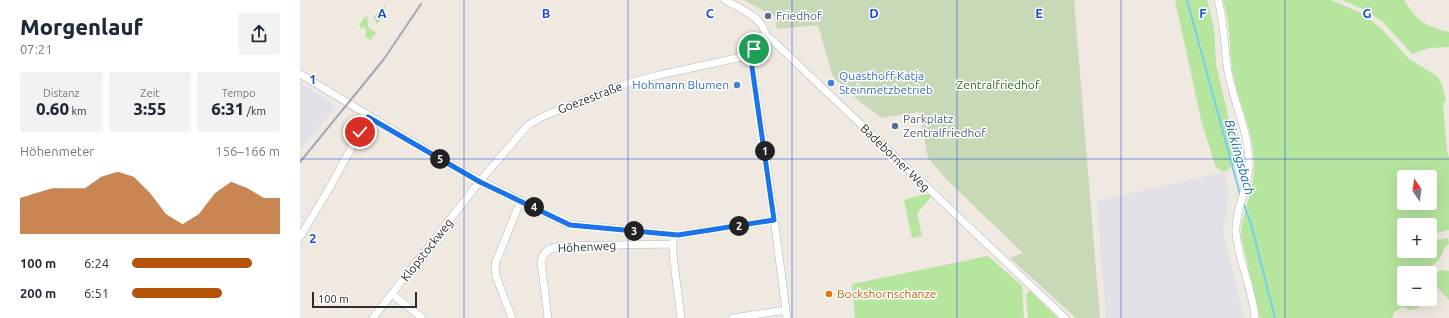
<!DOCTYPE html>
<html lang="de">
<head>
<meta charset="utf-8">
<style>
  :root { --surface:#fff; --page:#f2f2f3; --text:#1f2937; --muted:#747a83; --accent:#b45309 }
  body { margin:0; font-family:Ubuntu,sans-serif; background:var(--page); color:var(--text); height:100vh; display:flex; flex-direction:column; font-size:15px; white-space:nowrap }
  * { box-sizing:border-box; margin:0 }
  p { font-size:13px; color:var(--muted) }
  .icon { flex:none; width:22px; height:22px; fill:none; stroke:currentColor; stroke-width:2; stroke-linecap:round; stroke-linejoin:round }
  .map { position:relative; flex:1; overflow:hidden }
  .details { display:flex; flex-direction:column; background:var(--surface); width:300px }
  .details>* { flex:none }
  .needle { width:26px; rotate:347deg }
  .fabs { position:absolute; left:1097px; top:170px; display:grid; gap:8px }
  .fabs a { display:grid; place-items:center; width:40px; height:40px; border-radius:4px; background:var(--surface); box-shadow:0 4px 16px #0002; font-size:20px }
  .scale { position:absolute; left:12px; bottom:10px; width:105px; box-sizing:border-box; padding-left:4px; border:2px solid #2e2e2e; border-top:0; font-size:11px; line-height:14px; white-space:nowrap; color:#2e2e2e; -webkit-text-stroke:3px #fff; paint-order:stroke }
  .pin { position:absolute; display:grid; place-items:center; width:34px; height:34px; color:#fff; margin:-17px; border:2px solid #fff; border-radius:50%; box-shadow:0 1px 4px #0007 }
  .km { position:absolute; width:20px; height:20px; margin:-10px; border-radius:50%; background:#222; color:#fff; font-size:11px; line-height:20px; text-align:center }
  .round { display:grid; place-items:center; flex:none; width:42px; height:42px; border-radius:4px; background:var(--page) }
  .summary { display:flex; align-items:center; justify-content:space-between; height:68px; padding:0 20px }
  h1 { font-size:22px; font-weight:800; line-height:30px }
  .stats { display:grid; grid-template-columns:repeat(3,1fr); gap:6px; height:68px; padding:4px 20px }
  .stats div { display:grid; align-content:center; border-radius:4px; background:var(--page); text-align:center }
  .stats b { font-size:17px; font-weight:800 }
  .stats small { font-size:11px; font-weight:400 }
  .stats p { font-size:11px }
  .chart { height:112px; padding:8px 20px }
  .chart p { display:flex; justify-content:space-between }
  .chart svg { width:100%; height:72px; margin-top:4px; fill:var(--accent); opacity:.7 }
  ul { padding:0 20px; list-style:none; font-size:13px }
  li { display:grid; grid-template-columns:64px 48px 1fr; align-items:center; height:30px }
  li i { height:10px; border-radius:5px; background:var(--accent) }
  main { display:flex; flex:1; min-height:0 }
  .map>svg:first-child { display:block }
</style>
</head>
<body>
<main>
<section class="details">
<div class="summary"><div><h1>Morgenlauf</h1><p>07:21</p></div><a class="round"><svg class="icon" aria-label="share" viewBox="0 0 24 24"><path d="M12 15V3M7 8l5-5 5 5M5 13v7h14v-7"/></svg></a></div>
<div class="stats">
<div><p>Distanz</p><b>0.60<small> km</small></b></div>
<div><p>Zeit</p><b>3:55</b></div>
<div><p>Tempo</p><b>6:31<small> /km</small></b></div>
</div>
<div class="chart"><p><span>Höhenmeter</span>156–166 m</p>
<svg viewBox="0 0 160 44" preserveAspectRatio="none"><path d="M0 44V22L10 19L20 16L30 16L40 16L50 9L60 6L70 9L80 19L90 32L100 38L110 32L120 19L130 12L140 16L150 22L160 22V44z"/></svg>
</div>
<ul>
<li><b>100 m</b>6:24<i style="width:81%"></i></li>
<li><b>200 m</b>6:51<i style="width:61%"></i></li>
</ul>
</section>
<div class="map">
<svg width="1149" height="318" viewBox="0 0 1149 318">
  <rect width="100%" height="100%" fill="#efe9e1"/>
  <!-- industrial -->
  <path fill="#e3e1e8" d="M0,82L36,106L0,149Z
    M924,172L929,195L923,232L944,318H806L797,201Z"/>
  <!-- green -->
  <path fill="#b6e59e" fill-rule="evenodd" d="M875,0H907L914,28L916,65L939,161L924,172L916,167L902,124Z
    M923,0H1031L1059,12L1081,28L1109,59L1137,76L1142,85L1146,100L1143,104L1147,151L1149,157V230L1130,235V225H1104V251H1130V241L1148,238L1149,244C1143,248 1143,253 1140,258C1136,264 1128,267 1125,273H1104V299H1123L1118,308L1110,310L1103,307L1094,312L1092,318H960L941,236C941,215 952,195 954,173C957,141 941,110 934,78C928,53 932,25 923,0ZM1104,177H1130V203H1104Z
    M1041,0H1104C1117,21 1126,27 1149,32V47L1129,48L1112,54L1083,22L1063,9Z
    M85,4V15L77,24L74,17Z
    M67,15L68,27L76,33L70,40L65,36L67,31L63,27L61,29L59,25Z
    M626,194L632,196L617,213L622,236L612,238L604,200Z
    M688,256L722,286L724,318H555L552,284Z
    M1140,270L1149,271V300L1138,288L1133,276Z
    M730,291L758,318H728L726,296L728,292Z"/>
  <!-- cemetery -->
  <path fill="#c8d9b8" d="M444,0H774L800,318H776L710,258L723,253L647,180L628,158L619,112L582,118L560,102L533,77L518,25L477,29L475,17Z"/>
  <g fill="none" stroke-linecap="round" stroke-linejoin="round">
    <!-- stream -->
    <path stroke="#75cff0" stroke-width="2" d="M887,0L940,194
      M943,202L951,224L975,318"/>
    <defs>
      <path id="minor" d="M425,0C441,9 463,17 466,36L471,39L765,318
        M918,0C925,24 924,48 928,72C934,104 950,134 949,167C948,189 935,209 936,232C938,261 953,289 955,318
        M450,53L466,157L487,318
        M0,74L156,168L266,224L378,235L474,220
        M0,237L30,187L68,117
        M373,241V255L381,318
        M92,294L122,318
        M73,318L180,181L228,125L244,116L322,85L359,75L442,57L450,53L466,36
        M212,318L196,276L195,264L221,200
        M248,318L241,261C243,251 252,247 262,246L372,244
        M433,318L486,310"/>
    </defs>
    <!-- minor casing -->
    <use href="#minor" stroke="#b4b7c1" stroke-width="8"/>
    <!-- minor -->
    <use href="#minor" stroke="#fff" stroke-width="7"/>
    <!-- rail -->
    <path stroke="#a3a6b8" stroke-width="2" d="M0,162L84,59L121,4"/>
  </g>
  <g fill="none" stroke-linecap="round" stroke-linejoin="round">
    <defs>
      <path id="route" d="M60,132L68,117L180,182L270,225L378,235L474,220L450,53L454,49"/>
    </defs>
    <!-- route casing -->
    <use href="#route" stroke="#fff" stroke-width="8"/>
    <!-- route -->
    <use href="#route" stroke="#1a73e8" stroke-width="5"/>
  </g>
  <!-- grid -->
  <path fill="none" stroke="#1d4ed8" stroke-width="1" stroke-opacity="0.55" d="M164,0V318M328,0V318M492,0V318M657,0V318M821,0V318M985,0V318M0,159H1149"/>
  <!-- markers -->
  <g fill="#5c6f8a" stroke="#fff" stroke-width="1.5">
    <circle cx="468" cy="16" r="4"/>
    <circle cx="595" cy="126" r="4"/>
  </g>
  <g fill="#3f7fe0" stroke="#fff" stroke-width="1.5">
    <circle cx="531" cy="83" r="4"/>
    <circle cx="437" cy="85" r="4"/>
  </g>
  <circle fill="#e8710a" stroke="#fff" stroke-width="1.5" cx="529" cy="294" r="4"/>
  <g text-anchor="middle" stroke-width="3" stroke-linejoin="round" paint-order="stroke">
    <!-- service labels -->
    <g font-size="12" fill="#4e5e75" stroke="#fff" text-anchor="start">
      <text x="476" y="20">Friedhof</text>
      <text x="603" y="123">Parkplatz<tspan x="603" dy="14">Zentralfriedhof</tspan></text>
    </g>
    <!-- shop labels -->
    <g font-size="12" fill="#366cbe" stroke="#fff" text-anchor="start">
      <text x="539" y="80">Quasthoff Katja<tspan x="539" dy="14">Steinmetzbetrieb</tspan></text>
      <text x="429" y="89" text-anchor="end">Hohmann Blumen</text>
    </g>
    <!-- park labels -->
    <g font-size="12" fill="#2c6e1b" stroke="#fff">
      <text x="698" y="89">Zentralfriedhof</text>
    </g>
    <!-- street labels -->
    <g font-size="12" fill="#2e2e2e" stroke="#fff">
      <text transform="translate(290 98) rotate(-21)" y="4">Goezestraße</text>
      <text transform="translate(595 158) rotate(44)" y="4">Badeborner Weg</text>
      <text transform="translate(287 247) rotate(-3)" y="4">Höhenweg</text>
      <text transform="translate(127 250) rotate(-52)" y="4">Klopstockweg</text>
    </g>
    <!-- food labels -->
    <g font-size="12" fill="#c56008" stroke="#fff" text-anchor="start">
      <text x="537" y="298">Bockshornschanze</text>
    </g>
    <!-- water labels -->
    <g font-size="13" font-style="italic" fill="#0d6fa3" stroke="#fff">
      <text transform="translate(940 157) rotate(74)" y="5">Bicklingsbach</text>
    </g>
  </g>
  <g font-size="13" text-anchor="middle" font-weight="bold" fill="#1d4ed8" stroke="#fff" stroke-width="3" stroke-linejoin="round" paint-order="stroke">
    <text x="82" y="18">A</text>
    <text x="246" y="18">B</text>
    <text x="410" y="18">C</text>
    <text x="574" y="18">D</text>
    <text x="739" y="18">E</text>
    <text x="903" y="18">F</text>
    <text x="1067" y="18">G</text>
    <text x="13" y="84">1</text>
    <text x="13" y="243">2</text>
  </g>
</svg>
<div class="fabs">
<a><svg class="needle" viewBox="-14 -14 28 28"><path d="M0-13l5 13h-10z" fill="#e53935"/><path d="M0 13l5-13h-10z" fill="#747a83"/></svg></a>
<a>+</a>
<a>−</a>
</div>
<div class="scale">100 m</div>
<div class="pin" style="left:454px;top:49px;background:#1e9e55"><svg class="icon" aria-label="arrive" viewBox="0 0 24 24"><path d="M6 21V4h12l-3 4 3 4H6"/></svg></div>
<div class="pin" style="left:60px;top:132px;background:#d93025"><svg class="icon" aria-label="check" viewBox="0 0 24 24"><path d="M5 12l5 5 9-10"/></svg></div>
<b class="km" style="left:465px;top:151px">1</b>
<b class="km" style="left:439px;top:226px">2</b>
<b class="km" style="left:334px;top:231px">3</b>
<b class="km" style="left:234px;top:207px">4</b>
<b class="km" style="left:140px;top:159px">5</b>
</div>
</main>
</body>
</html>
